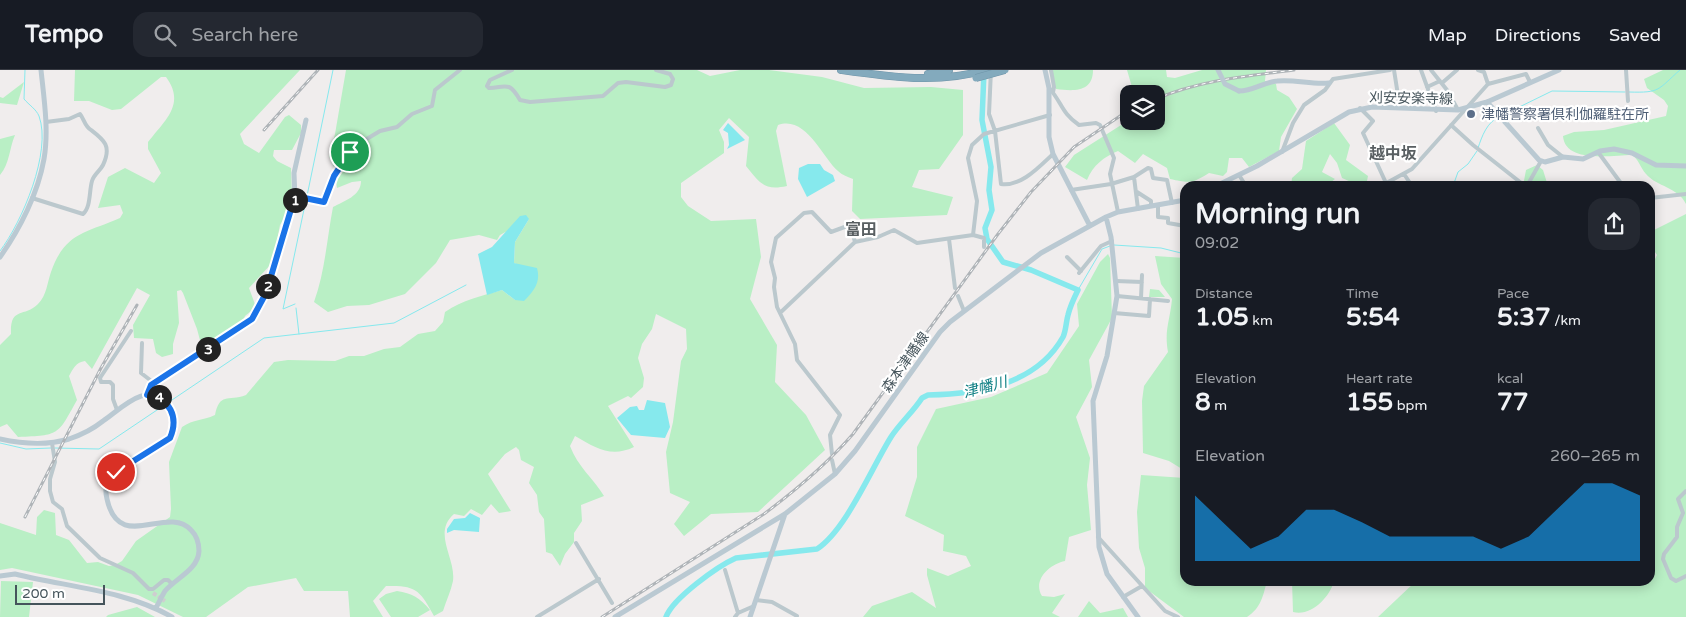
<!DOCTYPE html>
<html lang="en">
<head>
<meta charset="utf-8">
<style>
  :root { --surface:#171b24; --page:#242831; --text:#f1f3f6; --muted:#9ea1a6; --line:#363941; --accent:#1692e1 }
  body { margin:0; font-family:"Varela Round","Noto Sans JP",sans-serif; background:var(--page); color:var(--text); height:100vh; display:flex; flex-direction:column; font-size:19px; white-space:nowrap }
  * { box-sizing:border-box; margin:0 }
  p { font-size:16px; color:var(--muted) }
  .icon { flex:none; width:28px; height:28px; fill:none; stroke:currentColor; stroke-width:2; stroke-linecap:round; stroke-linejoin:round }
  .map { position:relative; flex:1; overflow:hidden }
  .details { position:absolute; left:1180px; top:111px; width:475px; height:405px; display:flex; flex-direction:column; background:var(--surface); border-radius:15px; box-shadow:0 2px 12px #0003 }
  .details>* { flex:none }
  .tools { position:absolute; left:1120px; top:15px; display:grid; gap:10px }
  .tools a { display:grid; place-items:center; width:45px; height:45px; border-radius:10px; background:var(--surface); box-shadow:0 2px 12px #0003; font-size:25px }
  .scale { position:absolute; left:15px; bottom:12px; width:90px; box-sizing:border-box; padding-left:5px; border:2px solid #45545b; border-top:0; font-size:14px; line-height:18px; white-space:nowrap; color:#45545b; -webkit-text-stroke:4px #fff; paint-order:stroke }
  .pin { position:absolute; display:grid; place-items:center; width:42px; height:42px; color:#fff; margin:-21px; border:2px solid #fff; border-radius:50%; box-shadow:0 1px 5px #0007 }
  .km { position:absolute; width:25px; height:25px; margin:-12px; border-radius:50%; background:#222; color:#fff; font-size:14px; line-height:25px; text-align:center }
  .round { display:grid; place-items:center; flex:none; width:52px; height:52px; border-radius:15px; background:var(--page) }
  .headline { display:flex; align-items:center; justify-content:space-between; height:85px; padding:0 15px }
  h1 { font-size:28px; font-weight:700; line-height:38px }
  .metrics { display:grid; grid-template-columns:repeat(3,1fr); gap:8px; height:85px; padding:5px 15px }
  .metrics div { display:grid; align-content:center }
  .metrics b { font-size:25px; font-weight:700 }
  .metrics small { font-size:14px; font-weight:400 }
  .metrics p { font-size:14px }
  .chart { height:140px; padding:10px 15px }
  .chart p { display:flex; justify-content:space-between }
  .chart svg { width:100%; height:90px; margin-top:5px; fill:var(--accent); opacity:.7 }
  header { display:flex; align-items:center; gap:30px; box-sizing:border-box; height:70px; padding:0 25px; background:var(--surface); border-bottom:1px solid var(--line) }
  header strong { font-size:24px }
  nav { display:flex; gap:28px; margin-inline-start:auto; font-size:18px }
  .search { width:350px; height:45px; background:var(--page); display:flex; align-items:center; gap:12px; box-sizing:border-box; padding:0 18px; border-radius:15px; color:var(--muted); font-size:19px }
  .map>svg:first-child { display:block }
</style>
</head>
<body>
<header>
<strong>Tempo</strong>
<div class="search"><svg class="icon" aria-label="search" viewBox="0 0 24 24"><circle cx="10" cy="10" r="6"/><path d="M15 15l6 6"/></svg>Search here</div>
<nav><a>Map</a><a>Directions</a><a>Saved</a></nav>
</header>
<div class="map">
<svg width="1686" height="547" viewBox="0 0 1686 547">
  <rect width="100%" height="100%" fill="#f0eded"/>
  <!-- green -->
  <path fill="#b9efc5" d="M75,0H300L240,64L244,74L259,83L285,47L289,45L301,55V63L292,80H274L273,86L277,91L291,98L292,124L288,141L280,155L273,192L249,218L256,237L245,246L242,253L206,275L201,274L197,259L183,223L181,220L177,221L179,253L173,274V284L162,287L156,283L153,269L134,268L133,255L150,225L137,218L92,299L85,291C76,292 73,299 69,306L77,330C57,366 60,365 18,367L7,354L0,357V275L11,264C10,236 24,248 38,234C47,225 47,213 51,202C65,162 86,163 120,148L123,143L120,135L98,138L108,107L125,98L154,113L161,103L148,79V72C165,50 186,34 166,7H161L121,39L112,40L89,31H74Z
    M346,0H697L710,6L740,0H769L822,7L864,18L931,17L963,20V65L939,99L919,100L912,117L953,127L947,145L860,149L852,141L853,109C848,107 842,105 838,101C822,87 806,45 778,55L776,61L787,116C764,121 760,113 746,96L749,67L729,48L719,60L724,72V83L681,113V127L688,136L711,151L756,149L761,187L750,229L777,275L775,312L806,345L825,380L758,442L711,444L684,466L674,454L690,432L670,423L666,382L673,352L681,291L687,279L686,259L656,244L652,259L642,274L638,288L644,308L643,317L631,328L628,326L608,336L634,377C611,388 596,378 575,366L570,376C578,397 593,408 604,426L581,435L582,451L574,463V472L565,484L560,496L552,484L546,482L544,449L539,442L537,425L529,413L534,397L521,390L519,380L516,377L505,384L488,404L511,441L499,443L491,434L482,445L471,439L464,446L454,444C432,463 456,488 453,511C451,521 446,531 443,541L434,546C420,520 416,515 386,516L373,531L383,547H350L348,521H304L296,508L248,517L206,547H183L138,525L12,498L0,500V453L36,465L37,447L44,440L55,443L56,465L69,470L87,493L98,492L109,496L115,495L122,491L136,471L170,447L171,439L169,392L182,357C194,349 202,351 215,345C220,322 227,332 246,325L274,292L288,290L335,291L349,286H364L384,279L400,277L418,264L435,261L443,252L445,242C463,230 481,226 502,220L515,230L524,197L514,193L515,172L529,149L500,165L497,170L479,165L450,170L436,193L405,224L369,235L347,236L328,242L314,232C325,202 327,168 333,137C344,131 361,126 361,111L352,112L337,118L334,97L329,86L335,64Z
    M1049,0H1093C1093,23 1073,21 1056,19Z
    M1127,0H1166L1167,7L1175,8L1202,0H1266L1265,11L1276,14L1277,20L1289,27L1297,39L1281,67L1279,81L1249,97L1242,88H1229L1227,102L1223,106L1209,103C1192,114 1189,113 1170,109L1167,98L1143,84L1135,93L1118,81C1104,87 1093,95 1087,110L1065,97L1074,85L1129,50L1156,51V24H1134Z
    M1663,0H1686V134C1678,117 1657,117 1646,104C1640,97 1639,90 1632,85C1613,85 1565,94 1563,66L1574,62L1604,60L1666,46L1668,36L1664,30L1647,18L1644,9Z
    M24,12L17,35L0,33V27L3,28Z
    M1334,53L1350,75L1346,90L1368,106L1366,116H1360L1342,108L1337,93L1330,84L1322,102L1335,109L1326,116H1291L1292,108L1302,99L1306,71Z
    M15,65C9,79 10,93 0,105V69Z
    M1537,95L1543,100L1548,116H1523L1526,100Z
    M1686,144V547H1378L1416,511H1650V193L1654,191L1657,185L1650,175V162Z
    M1108,184L1110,188L1112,248L1089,290L1092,317L1076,347L1090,388L1087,415L1091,460L1069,467L1065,491C1050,494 1032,510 1042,526L1054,527L1065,524L1052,543L1060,547H863L872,536L912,522L936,538L927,505V498L948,506L971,496L966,486L943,481L944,465L905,446L917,407V377L936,339L991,327L1047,303L1079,256L1077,234L1100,192Z
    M1155,186L1185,188V397L1182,399L1169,391L1143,383L1142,331L1144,316L1168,282C1164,260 1170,251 1172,229L1161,214Z
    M1150,219L1159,220L1165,227H1149Z
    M1141,405L1185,408V511H1267C1263,526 1261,538 1247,547H1184L1145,518V498L1139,478L1137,442Z
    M1,511L33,512L29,547H0Z
    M1292,511H1334C1330,527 1311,547 1293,542Z
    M397,521C412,523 420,528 430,540L418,547H391L379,529L386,524Z
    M1089,531L1100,543L1123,538L1128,547H1078Z
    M137,537L155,547H106L108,545Z"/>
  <!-- water -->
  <path fill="#86e9ed" d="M728,53L745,70L727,79L729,75L728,63L723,60Z
    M808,94H820L824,100L833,105L835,111L807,127L798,109L799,98Z
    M526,145L529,149L515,172L514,193L537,198C541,212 534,221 524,231L515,230L502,220L487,225L478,184L492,177L520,146Z
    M647,330L665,333L670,357L665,368L631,365L617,348L630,337L637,336L639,340H644Z
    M470,443L480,448L479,462L454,460L447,463V459L454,449L465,448Z"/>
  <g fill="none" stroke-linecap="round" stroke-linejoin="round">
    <!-- stream -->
    <path stroke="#86e9ed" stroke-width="1" d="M1629,22C1661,23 1657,20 1680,0
      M1503,45L1552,21L1625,22
      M1478,78C1482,66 1487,52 1499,47
      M1453,116L1458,102L1468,94L1477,81
      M307,126L333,0
      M1114,175L1161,178L1185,184
      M0,181C22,152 52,82 39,46C36,39 29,35 24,29L25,0
      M1078,220L1102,179L1110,176
      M295,234L283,239L306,130
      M296,238L299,264
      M169,332L264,268L394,253L466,215
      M0,373L26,379L51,378
      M55,378L99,379L163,336"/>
    <!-- river -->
    <path stroke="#86e9ed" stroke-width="5.5" d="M666,547C673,528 718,496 736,488L817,479C846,460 871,399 891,367C900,353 913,342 922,328L928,325C978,324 1036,315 1063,267C1066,261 1066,252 1068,245C1070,237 1074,228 1078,220L1031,200L1003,192L987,169L985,158L992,140L989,120L991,97L982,50L984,2"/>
    <!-- street-tunnel -->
    <path stroke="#ceced0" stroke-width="4" stroke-dasharray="4 2" stroke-linecap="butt" d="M153,523L165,531"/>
    <defs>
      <path id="highway" d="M841,0C890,7 938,14 986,0
        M928,4L949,0"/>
    </defs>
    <!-- highway casing -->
    <use href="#highway" stroke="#6f95a9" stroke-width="8"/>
    <!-- street -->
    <path stroke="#bbc8cd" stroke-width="4" d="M512,0L490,10L487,16L489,18C507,17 509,11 520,30L530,32L603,26L618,13L626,12L665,17L671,15L673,9L670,4L656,0
      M991,0L989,44L995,61L1001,114C1021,117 1039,97 1053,84
      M1051,0L1054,17L1053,22
      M1394,0L1400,38
      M1421,0L1436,41
      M1431,0L1447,20L1458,40
      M1478,0L1484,2L1488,14
      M1626,0L1628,31
      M1442,13L1457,0
      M1427,17L1440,11
      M1049,18C1062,32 1061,43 1079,55L1096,53L1100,55L1114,88L1110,104L1118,142
      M1360,38L1373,51L1363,63L1386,113
      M1451,55L1473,75L1525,116
      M1538,58L1548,75L1563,87
      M1282,82L1293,53L1304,35L1325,20L1333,9L1390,0
      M1598,82L1623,116
      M1404,104L1412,116
      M1239,105L1246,116
      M1134,107L1138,139
      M1381,116L1412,99L1488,14L1526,4L1530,12
      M1527,116L1541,91
      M1071,120L1111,114L1134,107L1148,98L1151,99L1153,108L1167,110L1172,133
      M1137,122L1151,131V136
      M295,126L324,132L334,106L355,76L380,61L397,57L412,44L432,36L435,20L460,0
      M32,128L83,144C91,137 89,121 92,111C94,104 100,101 103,95C112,76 104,70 91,60C85,57 84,49 80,44L69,49L46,52
      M1650,128L1686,124
      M1158,135V147L1168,148V153L1185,156
      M973,165L984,168V177
      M949,169L955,218
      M1067,187L1081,201
      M1079,203L1101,176L1112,171
      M1116,211L1142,212
      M958,226L964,241
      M1117,226L1168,231
      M1141,228L1142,205
      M781,242L855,172
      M1114,243L1149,246L1150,229
      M142,273L141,303L154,313
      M117,340L113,329V315L110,312H101L100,308L131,261
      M52,373L55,392L50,409V421L53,432L62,439L67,456L100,488L133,503L149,519H153L164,510H168L172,514
      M832,384L830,365L840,345L797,290L795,274L777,237L774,217L775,208L771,192L776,168L804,143L812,142L831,162L850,155L855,172L878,167L894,160L917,173L973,165L977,131L968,88L972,75L984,64L1050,45
      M832,390L835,404
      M1686,421L1678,429L1683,443L1677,457V467L1664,484L1663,489L1671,508L1676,511L1686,506
      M1098,467L1165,541L1178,547
      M576,473L612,533
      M725,500L738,543
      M1123,527L1142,516
      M756,530L772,532L797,546
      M537,547L599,509
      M735,547L738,543L754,536"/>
    <!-- secondary -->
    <path stroke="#bac9d2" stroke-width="5" d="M1045,0L1049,18V67L1053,84L1090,156
      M1239,21C1253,21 1264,12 1277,11C1295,9 1312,15 1329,13
      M1487,32L1539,90L1545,92L1563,87L1583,89L1600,81L1614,79L1632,83L1656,95L1686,96
      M1216,116L1257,96L1349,42L1372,37L1458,40L1487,32L1559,0
      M1106,147L1111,167L1117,226L1107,286L1093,331L1099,477L1107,504L1138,547
      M0,187C20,159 38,123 44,89C49,60 44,29 41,0
      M147,325L151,315L239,259L252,249L262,233L295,129L294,103L306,50
      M0,369C23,374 46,376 69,369C81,365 93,359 103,351C121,339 148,309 168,335C176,346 175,357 170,368L116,402C107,410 104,417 107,429C119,484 167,434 191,460C197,466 199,473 199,481C198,500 176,508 165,521C162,526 159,532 156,538
      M0,506L15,504C67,517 125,520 172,547
      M615,547L785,444L835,404L855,381L940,262L950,252L1041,183L1106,147L1118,142L1185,130
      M750,547L785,444"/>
    <!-- highway -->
    <use href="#highway" stroke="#83aabd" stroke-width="7"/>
    <defs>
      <path id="rail" d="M1156,29C1200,10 1248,6 1294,0
        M264,60L318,0
        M25,447L101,298L137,235
        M602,547L764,444C796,420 827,394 853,364L998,164L1031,122L1074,77L1129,40"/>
    </defs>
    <!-- rail casing -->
    <use href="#rail" stroke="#afb4b8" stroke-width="3"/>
    <!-- rail -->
    <use href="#rail" stroke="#fff" stroke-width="1" stroke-dasharray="4" stroke-linecap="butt"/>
    <defs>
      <path id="highway-bridge" d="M976,8L1005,0"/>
    </defs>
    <!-- highway-bridge casing -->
    <use href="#highway-bridge" stroke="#6f95a9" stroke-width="8" stroke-linecap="butt"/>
    <!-- secondary-bridge -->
    <path stroke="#bac9d2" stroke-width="5" d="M1218,0L1225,14L1239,21"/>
    <!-- highway-bridge -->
    <use href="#highway-bridge" stroke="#83aabd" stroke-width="7"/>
  </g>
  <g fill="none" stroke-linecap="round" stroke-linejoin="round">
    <defs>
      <path id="route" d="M116,402L170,368C179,347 170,328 147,325L151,315L252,249L266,223L295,126L324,132L334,106L350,82"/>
    </defs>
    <!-- route casing -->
    <use href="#route" stroke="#fff" stroke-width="10"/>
    <!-- route -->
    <use href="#route" stroke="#1a73e8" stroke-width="6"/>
  </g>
  <!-- markers -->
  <circle fill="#5c6f8a" stroke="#fff" stroke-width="2" cx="1471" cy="44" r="5"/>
  <g text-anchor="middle" stroke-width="4.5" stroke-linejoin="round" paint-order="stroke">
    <!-- street labels -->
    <g font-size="14" fill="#45545b" stroke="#fff">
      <text transform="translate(1411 28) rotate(1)" y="5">刈安安楽寺線</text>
      <text transform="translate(905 292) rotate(-55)" y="5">森本津幡線</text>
    </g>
    <!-- service labels -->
    <g font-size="14" fill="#4e5e75" stroke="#fff" text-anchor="start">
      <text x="1481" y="49">津幡警察署倶利伽羅駐在所</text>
    </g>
    <!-- water labels -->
    <g font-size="15" font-style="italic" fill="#0c7e83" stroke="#fff">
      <text transform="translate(985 317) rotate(-15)" y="5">津幡川</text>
    </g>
    <!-- quarter labels -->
    <g font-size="16" font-weight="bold" fill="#595f62" stroke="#fff">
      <text x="1393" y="89">越中坂</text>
      <text x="861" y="165">富田</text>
    </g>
  </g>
</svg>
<div class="tools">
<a><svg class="icon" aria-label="layers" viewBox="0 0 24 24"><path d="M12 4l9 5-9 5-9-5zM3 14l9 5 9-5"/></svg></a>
</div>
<div class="scale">200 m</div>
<div class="pin" style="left:350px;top:82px;background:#1e9e55"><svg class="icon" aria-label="arrive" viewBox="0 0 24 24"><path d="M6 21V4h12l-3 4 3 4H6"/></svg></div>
<div class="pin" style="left:116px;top:402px;background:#d93025"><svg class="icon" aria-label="check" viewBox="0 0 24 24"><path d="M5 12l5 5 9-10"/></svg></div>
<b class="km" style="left:295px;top:130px">1</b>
<b class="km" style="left:268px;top:216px">2</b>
<b class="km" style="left:208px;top:279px">3</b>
<b class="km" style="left:159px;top:327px">4</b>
<section class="details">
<div class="headline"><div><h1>Morning run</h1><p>09:02</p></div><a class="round"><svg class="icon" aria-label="share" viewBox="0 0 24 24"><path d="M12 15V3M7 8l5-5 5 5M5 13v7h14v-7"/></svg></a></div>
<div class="metrics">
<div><p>Distance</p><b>1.05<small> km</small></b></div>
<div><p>Time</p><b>5:54</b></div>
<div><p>Pace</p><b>5:37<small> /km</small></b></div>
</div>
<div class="metrics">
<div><p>Elevation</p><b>8<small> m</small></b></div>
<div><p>Heart rate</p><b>155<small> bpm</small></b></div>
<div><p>kcal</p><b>77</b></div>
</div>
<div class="chart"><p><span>Elevation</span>260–265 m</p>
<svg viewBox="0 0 160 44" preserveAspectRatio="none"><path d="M0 44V12L10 25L20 38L30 32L40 19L50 19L60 25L70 32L80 32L90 32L100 32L110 38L120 32L130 19L140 6L150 6L160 12V44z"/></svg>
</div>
</section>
</div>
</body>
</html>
